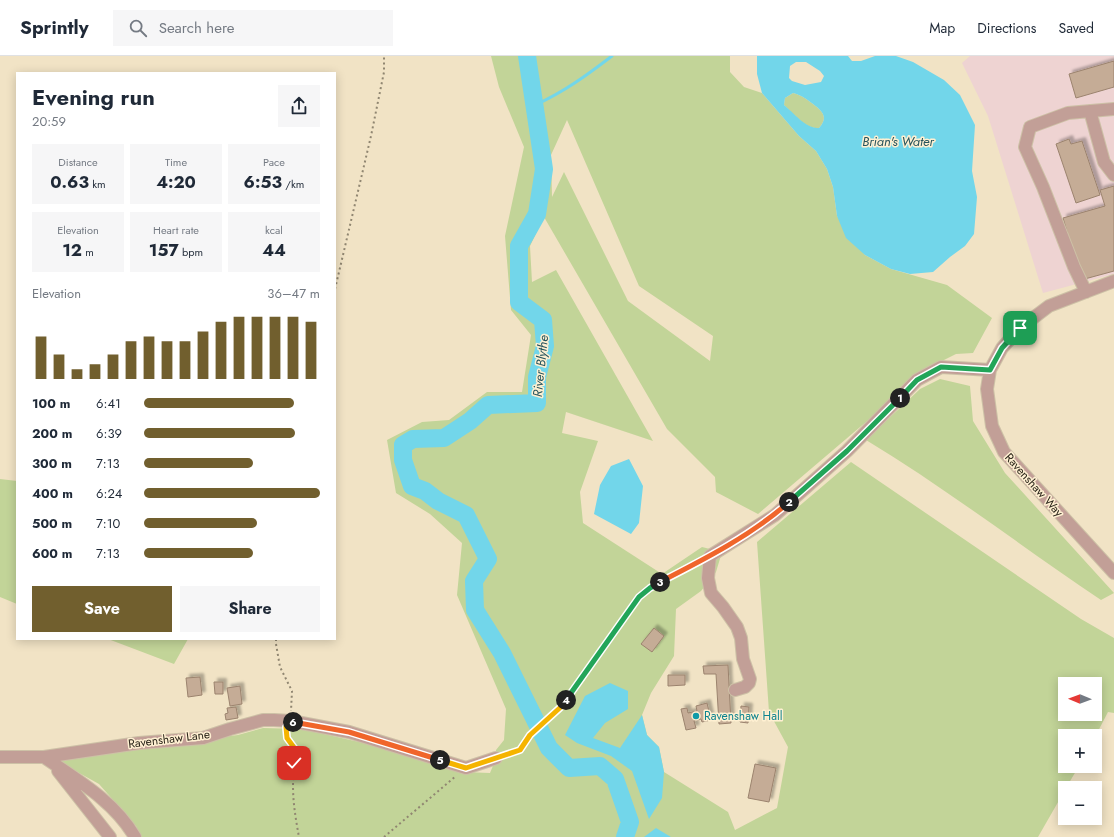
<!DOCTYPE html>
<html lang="en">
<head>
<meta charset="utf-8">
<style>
  :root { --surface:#fff; --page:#f6f6f7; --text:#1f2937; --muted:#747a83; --line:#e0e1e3; --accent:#715f2e }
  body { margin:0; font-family:Jost,sans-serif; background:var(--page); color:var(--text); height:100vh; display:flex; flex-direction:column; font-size:15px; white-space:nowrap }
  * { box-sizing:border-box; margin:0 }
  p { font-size:13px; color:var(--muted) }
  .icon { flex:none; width:22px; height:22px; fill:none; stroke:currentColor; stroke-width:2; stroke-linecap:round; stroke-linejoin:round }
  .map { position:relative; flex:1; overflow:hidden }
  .panel { position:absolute; left:16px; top:16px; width:320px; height:568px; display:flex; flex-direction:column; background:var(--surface); border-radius:0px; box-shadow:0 2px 10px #0003 }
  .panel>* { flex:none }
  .needle { width:26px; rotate:271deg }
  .tools { position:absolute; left:1058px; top:621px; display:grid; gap:8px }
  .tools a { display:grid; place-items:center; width:44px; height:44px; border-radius:0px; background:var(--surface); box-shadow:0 2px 10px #0003; font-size:20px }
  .pin { position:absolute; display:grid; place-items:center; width:34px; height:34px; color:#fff; margin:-17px; border-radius:8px; box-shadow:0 2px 6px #0006 }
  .km { position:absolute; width:20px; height:20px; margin:-10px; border-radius:50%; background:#222; color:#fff; font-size:11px; line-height:20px; text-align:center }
  .round { display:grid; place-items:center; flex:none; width:42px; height:42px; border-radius:0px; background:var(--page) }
  .summary { display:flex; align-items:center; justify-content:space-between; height:68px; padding:0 16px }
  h1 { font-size:22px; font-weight:700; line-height:30px }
  .metrics { display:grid; grid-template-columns:repeat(3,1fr); gap:6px; height:68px; padding:4px 16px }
  .metrics div { display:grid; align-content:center; border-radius:0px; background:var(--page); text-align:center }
  .metrics b { font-size:17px; font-weight:700 }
  .metrics small { font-size:11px; font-weight:400 }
  .metrics p { font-size:11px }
  .chart { height:112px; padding:8px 16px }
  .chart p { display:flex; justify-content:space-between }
  .chart svg { width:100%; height:72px; margin-top:4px; stroke:var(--accent); stroke-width:6 }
  .cta { display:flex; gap:8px; margin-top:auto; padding:8px 16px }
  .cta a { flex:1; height:46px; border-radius:0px; background:var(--accent); color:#fff; font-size:16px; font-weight:700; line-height:46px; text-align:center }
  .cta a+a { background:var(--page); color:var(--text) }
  ul { padding:0 16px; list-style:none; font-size:13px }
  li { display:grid; grid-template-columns:64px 48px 1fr; align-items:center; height:30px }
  li i { height:10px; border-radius:5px; background:var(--accent) }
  header { display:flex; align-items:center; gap:24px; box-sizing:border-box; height:56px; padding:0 20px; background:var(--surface); border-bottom:1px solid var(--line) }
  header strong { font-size:19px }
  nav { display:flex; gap:22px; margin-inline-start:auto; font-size:14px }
  .search { width:280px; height:36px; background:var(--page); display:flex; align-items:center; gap:10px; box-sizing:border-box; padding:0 14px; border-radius:0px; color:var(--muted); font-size:15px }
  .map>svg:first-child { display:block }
</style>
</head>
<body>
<header>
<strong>Sprintly</strong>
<div class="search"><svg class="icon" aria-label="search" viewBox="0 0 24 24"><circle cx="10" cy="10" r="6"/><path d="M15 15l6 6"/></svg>Search here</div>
<nav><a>Map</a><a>Directions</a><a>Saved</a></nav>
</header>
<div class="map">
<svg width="1114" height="781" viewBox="0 0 1114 781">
  <defs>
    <filter id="shadow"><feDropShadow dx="3.5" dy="-3.5" stdDeviation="1" flood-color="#0004"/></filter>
  </defs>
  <rect width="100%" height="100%" fill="#f1e3c5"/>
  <!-- industrial -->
  <path fill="#eed3d2" d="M970,0H1114V218L1043,237L988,60L962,7Z"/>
  <!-- green -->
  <path fill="#c2d498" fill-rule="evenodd" d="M491,0H730V16L744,31L762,37L799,80L816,95L827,113L833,131L837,160L865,199L891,213L947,229L992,262L973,297L956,298L912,320L873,360L758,458L716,436L715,421L667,373L544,161L530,190L532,226L556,214L653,385L566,356L562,377L598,385L580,436L583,467L662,518L702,491L722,496L716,516L701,535L676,553L674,600L651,637L642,659L647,679L659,691L664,716L728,756L735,774L777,752L788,691L769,656L757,486L851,406L1081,563L1114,582V657L1108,656L1095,681L1065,680V710H1079L1066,732H1065V734L1038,781H140L136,770L99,728L54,703L238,679L263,672L302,673L359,686L464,716L490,717L495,705L496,694L504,684L506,653L457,539L462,487L430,458L396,437L387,384L422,366L449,364L487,336H522L531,279L511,254L505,180L524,91L499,31ZM567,64L639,230L713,280L710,305L628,245L564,116L552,141L551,99ZM1065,628H1095V658H1065Z
    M793,37C803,40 805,42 813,48C822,55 829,61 819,72C805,73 794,58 784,49L785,42Z
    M940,323L970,330L973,365L1005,417L1114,537L1101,544C1022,491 947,433 866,384L920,333Z
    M0,423L17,425V548L0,541Z
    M108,583H188L174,608Z"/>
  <!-- water -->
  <path fill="#72d6ea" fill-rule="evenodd" d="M757,0H848L852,5H861L875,0H896L913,6L944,24L960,39L975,69L972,115L977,141L974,178L965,190L950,201L933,216L910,218L891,213L865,199L846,182L837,160L833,131L827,113L816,95L799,80L762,37L757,18ZM796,6H806L820,15L824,20L821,26L805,29L792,25L789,22L790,10ZM793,37C803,40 805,42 813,48C822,55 829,61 819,72C806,73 794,57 784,49L785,42Z
    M629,403L643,430L639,467L631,478L594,458L600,429L611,410Z
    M610,627L628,635V653L605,667L593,682L620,692L642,659L647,679L659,691L664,716L662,742L649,763L632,715L611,700L577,687L565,679L585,640Z
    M656,772L671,781H644Z"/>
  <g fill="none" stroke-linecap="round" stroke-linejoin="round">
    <!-- stream -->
    <path stroke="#72d6ea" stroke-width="3" d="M535,49C564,36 587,19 612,0"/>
    <!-- river -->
    <path stroke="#72d6ea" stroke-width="18" d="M527,0L544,113L537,158L519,190V246L543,264L545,290L537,321V347L488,349L470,365L444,382L413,383L403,389V404L412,430L425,435L438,445L466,459L488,503L474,525L475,554L502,597L549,692L569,712L600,710L615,723L630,766L625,781"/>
  </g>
  <!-- building -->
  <path fill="#c5ac96" stroke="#9b836e" filter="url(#shadow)" d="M1114,5V31L1076,42L1069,18Z
    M1069,83L1071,88L1082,85L1100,139L1076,147L1056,88Z
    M1114,130V215L1081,224L1063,162L1105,150L1100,134Z
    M654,572L664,580L652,596L641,588Z
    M728,609L731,667L719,668L716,618H704L703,610Z
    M668,619H685V629L668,630Z
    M200,621L202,639L188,641L186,622Z
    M214,626H223V638H215Z
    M240,630L242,648L230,650L227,632Z
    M707,647L711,664L702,666L701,663L694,665L696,672L686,674L681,653L687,652L688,657L697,655L696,650Z
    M741,650L749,651L748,667L740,666Z
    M236,651L238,662L226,664L225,658L228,657L227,652Z
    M755,708L776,712L769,746L748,742Z"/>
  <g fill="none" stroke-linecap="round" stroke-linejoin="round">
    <defs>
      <path id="minor" d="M1090,55L1104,106L1114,119
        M1114,225L1049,250L1020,272L1002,292L990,314L987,333L992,370L1004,396L1114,517
        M1086,236L1074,211L1043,131L1025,91L1030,71L1068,57L1114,53
        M735,634L745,631L749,627L750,623L743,603L741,582L737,571L723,551L711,537L708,522L710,500L775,459L847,395L917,324L941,311L990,314
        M0,701H44L139,687L203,682L230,673L263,664H274L291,665L349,676L466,712L496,702
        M44,701C77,724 114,745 135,781
        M58,715L110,781"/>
    </defs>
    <!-- minor casing -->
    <use href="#minor" stroke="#cdc1a6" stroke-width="14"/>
    <!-- path -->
    <path stroke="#908671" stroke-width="2" stroke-dasharray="2 3" stroke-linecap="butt" d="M335,233L371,80L384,16V0
      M276,583V588L280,611L292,635L291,655
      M287,676V681L298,697C289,724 294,754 299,781
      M505,699L520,694L530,679L563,649L639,541L650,532L698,506
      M384,781L456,720"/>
    <!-- minor -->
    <use href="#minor" stroke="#c29f97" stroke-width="12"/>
  </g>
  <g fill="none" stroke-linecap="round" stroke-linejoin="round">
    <defs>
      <path id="split-1" d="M900,342L917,324L941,311L990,314L1002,292L1020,272"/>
      <path id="split-2" d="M789,446L847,395L900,342"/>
      <path id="split-3" d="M660,526C705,503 752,479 789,446"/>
      <path id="split-4" d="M566,644L639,541L650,532L660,526"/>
      <path id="split-5" d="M440,704L466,712L520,694L530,679L563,649L566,644"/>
      <path id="split-6" d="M293,666L349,676L440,704"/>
      <path id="split-7" d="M293,666H291L286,671L287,682L298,697L294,707"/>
    </defs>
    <!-- split-1 casing -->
    <use href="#split-1" stroke="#fff" stroke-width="8"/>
    <!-- split-2 casing -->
    <use href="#split-2" stroke="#fff" stroke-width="8"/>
    <!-- split-3 casing -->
    <use href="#split-3" stroke="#fff" stroke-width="8"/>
    <!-- split-4 casing -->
    <use href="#split-4" stroke="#fff" stroke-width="8"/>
    <!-- split-5 casing -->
    <use href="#split-5" stroke="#fff" stroke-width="8"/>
    <!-- split-6 casing -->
    <use href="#split-6" stroke="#fff" stroke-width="8"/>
    <!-- split-7 casing -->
    <use href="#split-7" stroke="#fff" stroke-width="8"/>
    <!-- split-1 -->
    <use href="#split-1" stroke="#22a559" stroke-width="5"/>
    <!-- split-2 -->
    <use href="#split-2" stroke="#22a559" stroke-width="5"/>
    <!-- split-3 -->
    <use href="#split-3" stroke="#f0652b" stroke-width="5"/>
    <!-- split-4 -->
    <use href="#split-4" stroke="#22a559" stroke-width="5"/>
    <!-- split-5 -->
    <use href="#split-5" stroke="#f5b400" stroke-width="5"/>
    <!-- split-6 -->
    <use href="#split-6" stroke="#f0652b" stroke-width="5"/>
    <!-- split-7 -->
    <use href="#split-7" stroke="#f5b400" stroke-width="5"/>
  </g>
  <!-- markers -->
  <circle fill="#0f9aa8" stroke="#fff0d2" stroke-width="1.5" cx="696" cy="660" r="4"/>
  <g text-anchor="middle" stroke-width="3" stroke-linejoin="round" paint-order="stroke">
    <!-- street labels -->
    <g font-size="12" fill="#2a2419" stroke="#fff0d2">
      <text transform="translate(1034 429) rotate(48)" y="4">Ravenshaw Way</text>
      <text transform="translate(169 683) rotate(-7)" y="4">Ravenshaw Lane</text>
    </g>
    <!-- culture labels -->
    <g font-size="12" fill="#0d838f" stroke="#fff0d2" text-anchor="start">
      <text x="704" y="664">Ravenshaw Hall</text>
    </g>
    <!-- water labels -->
    <g font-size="13" font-style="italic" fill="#27545d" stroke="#fff0d2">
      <text x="898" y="90">Brian's Water</text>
      <text transform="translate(540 310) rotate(-84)" y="5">River Blythe</text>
    </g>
  </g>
</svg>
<div class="tools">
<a><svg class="needle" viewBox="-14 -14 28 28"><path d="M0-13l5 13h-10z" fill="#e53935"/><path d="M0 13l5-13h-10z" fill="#747a83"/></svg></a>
<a>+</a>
<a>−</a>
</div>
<div class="pin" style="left:1020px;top:272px;background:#1e9e55"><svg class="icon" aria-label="arrive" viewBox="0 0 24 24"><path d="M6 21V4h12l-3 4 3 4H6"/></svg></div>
<div class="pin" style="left:294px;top:707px;background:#d93025"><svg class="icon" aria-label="check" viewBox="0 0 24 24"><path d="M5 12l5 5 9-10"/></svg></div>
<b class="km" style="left:900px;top:342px">1</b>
<b class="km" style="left:789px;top:446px">2</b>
<b class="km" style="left:660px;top:526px">3</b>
<b class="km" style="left:566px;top:644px">4</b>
<b class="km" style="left:440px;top:704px">5</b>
<b class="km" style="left:293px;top:666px">6</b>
<section class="panel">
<div class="summary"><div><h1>Evening run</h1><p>20:59</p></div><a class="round"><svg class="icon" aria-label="share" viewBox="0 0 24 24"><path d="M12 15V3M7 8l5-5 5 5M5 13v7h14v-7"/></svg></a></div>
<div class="metrics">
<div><p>Distance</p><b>0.63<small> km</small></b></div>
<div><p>Time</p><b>4:20</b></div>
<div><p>Pace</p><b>6:53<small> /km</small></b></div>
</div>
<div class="metrics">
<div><p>Elevation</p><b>12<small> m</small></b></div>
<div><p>Heart rate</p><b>157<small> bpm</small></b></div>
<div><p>kcal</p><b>44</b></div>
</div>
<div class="chart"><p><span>Elevation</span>36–47 m</p>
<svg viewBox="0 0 160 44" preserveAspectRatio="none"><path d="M5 44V18M15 44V29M25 44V38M35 44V35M45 44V29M55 44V21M65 44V18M75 44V21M85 44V21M95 44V15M105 44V9M115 44V6M125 44V6M135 44V6M145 44V6M155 44V9"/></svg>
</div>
<ul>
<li><b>100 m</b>6:41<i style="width:85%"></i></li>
<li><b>200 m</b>6:39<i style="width:86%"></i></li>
<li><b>300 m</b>7:13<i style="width:62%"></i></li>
<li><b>400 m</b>6:24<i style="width:100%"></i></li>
<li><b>500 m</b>7:10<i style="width:64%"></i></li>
<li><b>600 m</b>7:13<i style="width:62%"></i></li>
</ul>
<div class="cta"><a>Save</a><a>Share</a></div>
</section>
</div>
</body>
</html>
